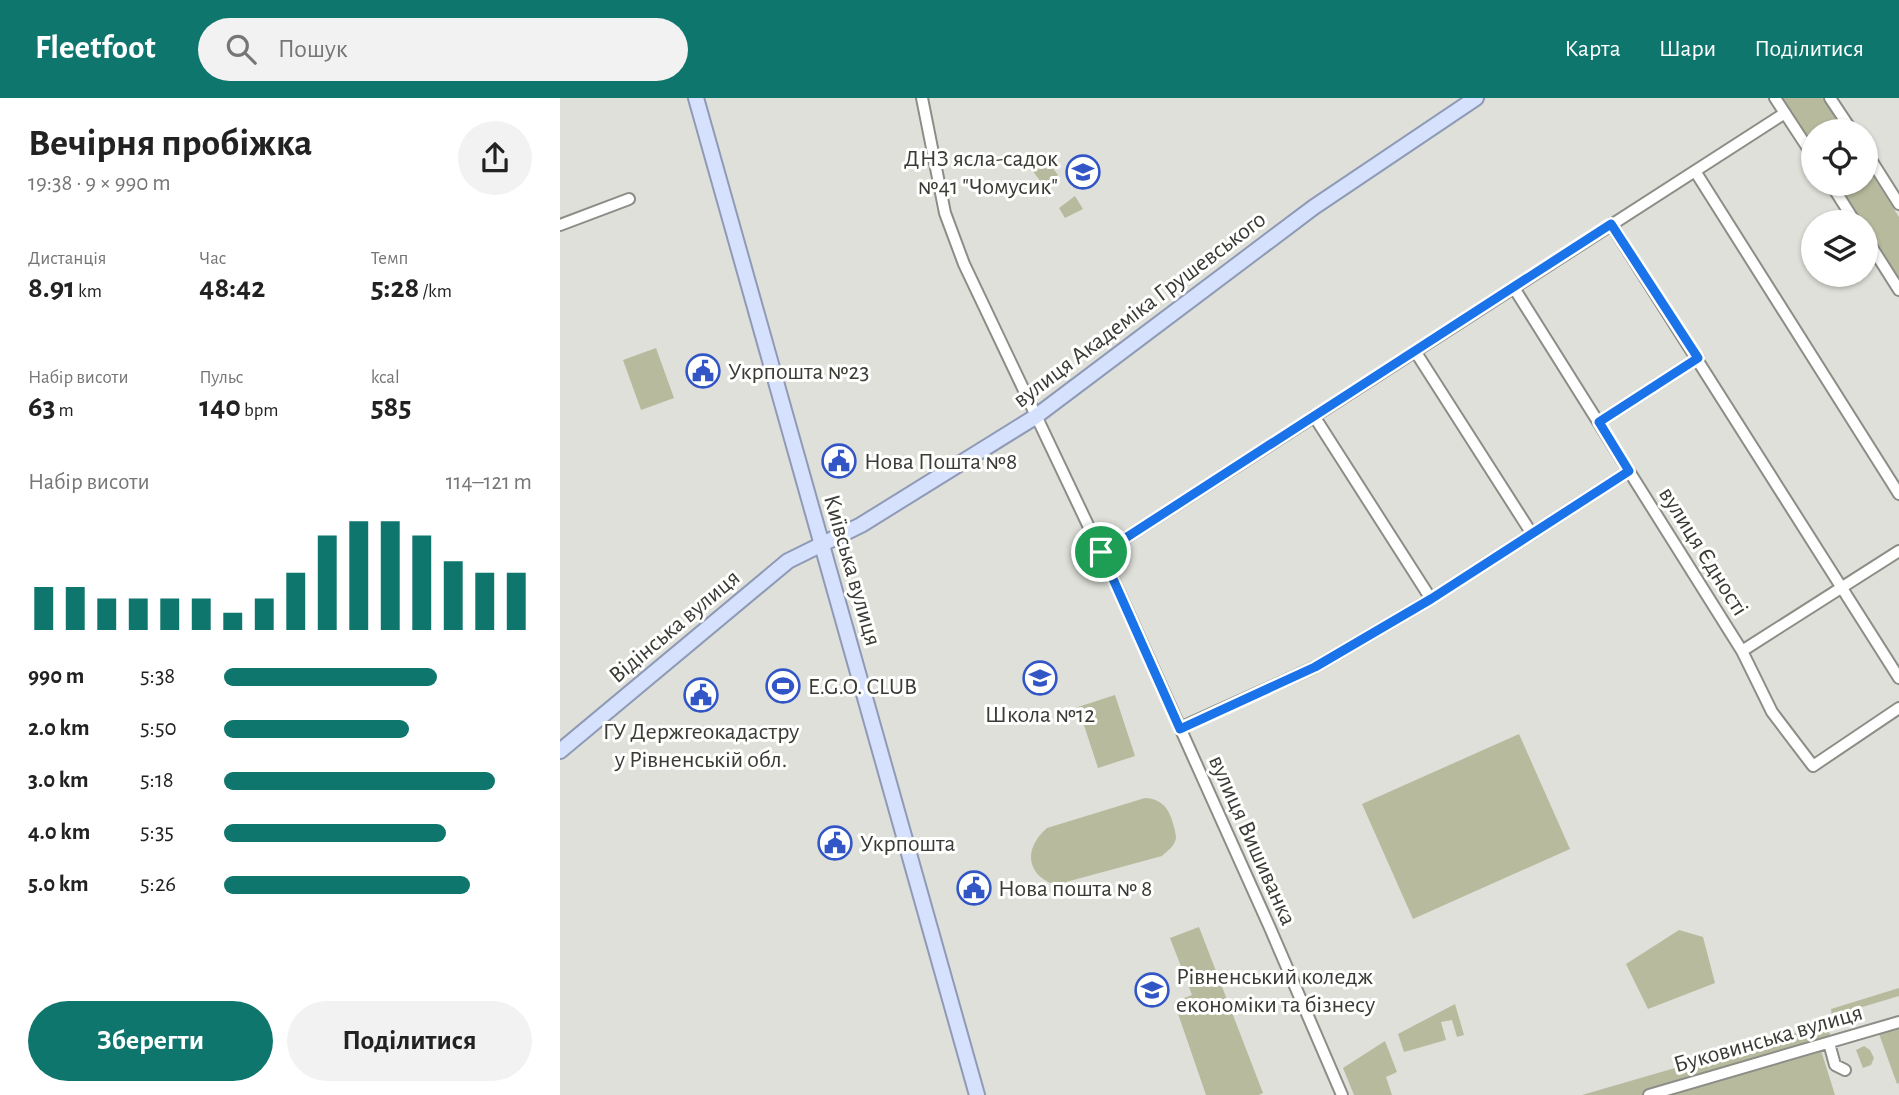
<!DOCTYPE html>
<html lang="uk">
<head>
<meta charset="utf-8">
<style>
  :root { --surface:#fff; --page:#f2f2f2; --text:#222; --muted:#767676; --accent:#0f766e }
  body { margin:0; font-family:"Alegreya Sans",sans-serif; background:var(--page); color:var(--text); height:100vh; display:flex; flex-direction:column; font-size:26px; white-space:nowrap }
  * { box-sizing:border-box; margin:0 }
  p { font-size:23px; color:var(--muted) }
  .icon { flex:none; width:38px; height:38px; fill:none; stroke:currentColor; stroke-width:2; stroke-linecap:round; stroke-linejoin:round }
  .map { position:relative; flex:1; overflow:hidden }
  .panel { display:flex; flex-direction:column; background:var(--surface); width:560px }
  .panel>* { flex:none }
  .fabs { position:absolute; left:1241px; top:21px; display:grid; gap:14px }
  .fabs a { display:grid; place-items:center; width:77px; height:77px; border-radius:50%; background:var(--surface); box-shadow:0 2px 5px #0004; font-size:35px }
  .pin { position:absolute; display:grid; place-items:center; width:60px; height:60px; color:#fff; margin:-30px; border:4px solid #fff; border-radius:50%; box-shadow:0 2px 7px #0007 }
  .round { display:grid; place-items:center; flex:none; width:74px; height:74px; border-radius:37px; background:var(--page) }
  .summary { display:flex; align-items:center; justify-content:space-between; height:119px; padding:0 28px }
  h1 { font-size:38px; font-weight:700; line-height:52px }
  .figures { display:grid; grid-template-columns:repeat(3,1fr); gap:10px; height:119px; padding:7px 28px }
  .figures div { display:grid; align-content:center }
  .figures b { font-size:30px; font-weight:700 }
  .figures small { font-size:19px; font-weight:400 }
  .figures p { font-size:19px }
  .chart { height:196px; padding:14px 28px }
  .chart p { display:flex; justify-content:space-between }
  .chart svg { width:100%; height:126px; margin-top:7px; stroke:var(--accent); stroke-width:6 }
  .action { display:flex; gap:14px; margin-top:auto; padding:14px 28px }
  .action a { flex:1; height:80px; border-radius:42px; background:var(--accent); color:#fff; font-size:28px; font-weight:700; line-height:80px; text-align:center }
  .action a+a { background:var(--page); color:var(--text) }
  ul { padding:0 28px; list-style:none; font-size:23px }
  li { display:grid; grid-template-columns:112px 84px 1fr; align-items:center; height:52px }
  li i { height:18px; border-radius:9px; background:var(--accent) }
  header { display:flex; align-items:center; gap:42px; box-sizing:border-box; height:98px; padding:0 35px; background:var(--accent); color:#fff }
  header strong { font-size:33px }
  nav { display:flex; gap:38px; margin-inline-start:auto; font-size:24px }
  .search { width:490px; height:63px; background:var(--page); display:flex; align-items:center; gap:18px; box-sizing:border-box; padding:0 24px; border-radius:38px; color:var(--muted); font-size:26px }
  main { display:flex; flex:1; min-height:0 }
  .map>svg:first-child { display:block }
</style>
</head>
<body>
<header>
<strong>Fleetfoot</strong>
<div class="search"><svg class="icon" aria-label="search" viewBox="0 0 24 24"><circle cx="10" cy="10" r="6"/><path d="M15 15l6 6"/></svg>Пошук</div>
<nav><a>Карта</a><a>Шари</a><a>Поділитися</a></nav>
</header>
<main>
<section class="panel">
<div class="summary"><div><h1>Вечірня пробіжка</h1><p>19:38 · 9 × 990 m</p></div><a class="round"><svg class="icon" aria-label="share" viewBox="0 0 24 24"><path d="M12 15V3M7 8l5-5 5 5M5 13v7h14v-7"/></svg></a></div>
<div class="figures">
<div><p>Дистанція</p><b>8.91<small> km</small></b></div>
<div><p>Час</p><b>48:42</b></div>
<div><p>Темп</p><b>5:28<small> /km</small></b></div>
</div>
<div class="figures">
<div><p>Набір висоти</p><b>63<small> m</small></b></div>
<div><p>Пульс</p><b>140<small> bpm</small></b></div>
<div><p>kcal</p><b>585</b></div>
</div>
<div class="chart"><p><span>Набір висоти</span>114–121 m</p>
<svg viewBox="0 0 160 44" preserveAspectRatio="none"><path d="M5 44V29M15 44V29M25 44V33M35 44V33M45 44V33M55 44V33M65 44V38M75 44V33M85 44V24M95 44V11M105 44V6M115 44V6M125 44V11M135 44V20M145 44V24M155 44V24"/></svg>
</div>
<ul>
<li><b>990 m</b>5:38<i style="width:69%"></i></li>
<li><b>2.0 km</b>5:50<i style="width:60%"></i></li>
<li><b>3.0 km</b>5:18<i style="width:88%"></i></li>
<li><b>4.0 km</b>5:35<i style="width:72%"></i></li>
<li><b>5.0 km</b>5:26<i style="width:80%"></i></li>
</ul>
<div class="action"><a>Зберегти</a><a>Поділитися</a></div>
</section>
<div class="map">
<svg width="1339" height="997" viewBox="0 0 1339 997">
  <rect width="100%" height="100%" fill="#dfe0d9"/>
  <!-- green -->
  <path fill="#b7ba9d" d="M1222,0H1262L1284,33H1253V48Z
    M486,61L498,77L484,88L472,72Z
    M1306,67L1339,119V181L1306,129V124H1302L1278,86H1306Z
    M515,98L523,111L505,120L499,110Z
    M96,250L114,300L81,312L63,262Z
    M555,597L575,658L538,670L518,609Z
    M959,636L1010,751L853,821L802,706Z
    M585,700C603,701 610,712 614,729C615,732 616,738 616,740C615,748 607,753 602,758L495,787C465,776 464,750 487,730Z
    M639,829L703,995L699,997H646L614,904L632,897L610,840Z
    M1119,832L1143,839L1155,885L1088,911L1066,866Z
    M1339,890V898L1272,918L1271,911Z
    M895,906L904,937L897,939L892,922L881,924L886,942L844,954L838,936Z
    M1266,926L1273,944L1260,949L1275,997H1022Z
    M1339,927V985L1337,986L1318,933Z
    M825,943L837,974L826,979L832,997H794L783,970Z
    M1304,948L1310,952L1314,960L1311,967L1303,970L1296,952Z"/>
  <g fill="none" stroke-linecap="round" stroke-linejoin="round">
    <defs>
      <path id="minor" d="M362,0L385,115L404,166L546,465L710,830L782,997
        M1215,0L1253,58
        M1270,0L1292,33
        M1306,54L1339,106
        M1135,73L1339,396
        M1271,86L1295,124
        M1051,126L1339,580
        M0,127L69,101
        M1306,140L1339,192
        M954,190L1182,553L1212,614L1253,668L1339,610
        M855,253L972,436
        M754,318L871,501
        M1039,324L1138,260
        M541,454L550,450L1225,15
        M1182,553L1339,453
        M620,630L755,569L871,501L1069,373
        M1269,945L1275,967L1285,972
        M1089,997L1339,924"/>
      <path id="major" d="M136,0L417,997
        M0,653L228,463L301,427L475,319L754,109L916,0"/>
    </defs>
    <!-- minor casing -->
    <use href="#minor" stroke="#8c8d86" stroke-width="14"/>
    <!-- major casing -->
    <use href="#major" stroke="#8e9ab6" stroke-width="18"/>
    <!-- minor -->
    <use href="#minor" stroke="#fff" stroke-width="10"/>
    <!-- major -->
    <use href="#major" stroke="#d6e2fd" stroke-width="14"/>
  </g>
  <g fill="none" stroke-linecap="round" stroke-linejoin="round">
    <defs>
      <path id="route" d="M1051,126L1138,260L1039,324L1069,373L871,501L755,569L620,631L541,454L550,450Z"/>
    </defs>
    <!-- route casing -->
    <use href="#route" stroke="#fff" stroke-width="14"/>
    <!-- route -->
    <use href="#route" stroke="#1a73e8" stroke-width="9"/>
  </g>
  <!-- icons -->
  <defs>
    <symbol id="school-ring" viewBox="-11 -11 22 22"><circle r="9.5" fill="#fffffe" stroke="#3256c6" stroke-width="1.5"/><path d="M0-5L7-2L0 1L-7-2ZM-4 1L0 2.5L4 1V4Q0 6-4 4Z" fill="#3256c6"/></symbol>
    <symbol id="civic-ring" viewBox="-11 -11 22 22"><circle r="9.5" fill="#fffffe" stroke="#3256c6" stroke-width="1.5"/><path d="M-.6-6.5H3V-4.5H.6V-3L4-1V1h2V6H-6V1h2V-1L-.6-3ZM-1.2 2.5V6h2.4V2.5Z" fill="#3256c6"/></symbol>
    <symbol id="stadium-ring" viewBox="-11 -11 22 22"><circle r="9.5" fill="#fffffe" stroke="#3256c6" stroke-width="1.5"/><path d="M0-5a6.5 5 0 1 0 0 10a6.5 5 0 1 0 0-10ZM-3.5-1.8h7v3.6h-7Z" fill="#3256c6"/></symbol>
    <symbol id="university-ring" viewBox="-11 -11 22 22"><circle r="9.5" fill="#fffffe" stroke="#3256c6" stroke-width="1.5"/><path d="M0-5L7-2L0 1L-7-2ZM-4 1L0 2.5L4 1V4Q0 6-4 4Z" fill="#3256c6"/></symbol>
  </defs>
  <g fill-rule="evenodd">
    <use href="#school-ring" x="504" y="55" width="38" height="38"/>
    <use href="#civic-ring" x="124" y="254" width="38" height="38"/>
    <use href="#civic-ring" x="260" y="344" width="38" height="38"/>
    <use href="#school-ring" x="461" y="561" width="38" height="38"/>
    <use href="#stadium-ring" x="204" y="569" width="38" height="38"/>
    <use href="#civic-ring" x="122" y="578" width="38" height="38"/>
    <use href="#civic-ring" x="256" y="726" width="38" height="38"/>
    <use href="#civic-ring" x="395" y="771" width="38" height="38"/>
    <use href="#university-ring" x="573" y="873" width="38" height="38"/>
  </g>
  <g text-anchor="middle" stroke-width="6" stroke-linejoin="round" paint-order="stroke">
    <!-- poi labels -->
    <g font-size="24" fill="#3a3a37" stroke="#fffffe" text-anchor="start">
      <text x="498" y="68" text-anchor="end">ДНЗ ясла-садок<tspan x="498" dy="28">№41 "Чомусик"</tspan></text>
      <text x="168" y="281">Укрпошта №23</text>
      <text x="304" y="371">Нова Пошта №8</text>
      <text x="248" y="596">E.G.O. CLUB</text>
      <text x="480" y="624" text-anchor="middle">Школа №12</text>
      <text x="141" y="641" text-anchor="middle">ГУ Держгеокадастру<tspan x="141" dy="28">у Рівненській обл.</tspan></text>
      <text x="300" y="753">Укрпошта</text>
      <text x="438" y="798">Нова пошта № 8</text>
      <text x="616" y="886">Рівненський коледж<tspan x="616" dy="28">економіки та бізнесу</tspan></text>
    </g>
    <!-- street labels -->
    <g font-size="24" fill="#3a3a37" stroke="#fffffe">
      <text transform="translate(579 211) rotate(-37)" y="8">вулиця Академіка Грушевського</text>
      <text transform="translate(1144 453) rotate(58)" y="8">вулиця Єдності</text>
      <text transform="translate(293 472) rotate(74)" y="8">Київська вулиця</text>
      <text transform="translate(114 528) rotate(-40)" y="8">Відінська вулиця</text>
      <text transform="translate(693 742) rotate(66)" y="8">вулиця Вишиванка</text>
      <text transform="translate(1208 940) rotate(-16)" y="8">Буковинська вулиця</text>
    </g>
  </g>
</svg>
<div class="fabs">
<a><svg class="icon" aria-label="locate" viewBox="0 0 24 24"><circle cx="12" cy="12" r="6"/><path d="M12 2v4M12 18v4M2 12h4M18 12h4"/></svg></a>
<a><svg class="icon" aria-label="layers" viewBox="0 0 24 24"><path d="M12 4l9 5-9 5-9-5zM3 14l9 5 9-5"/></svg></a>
</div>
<div class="pin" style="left:541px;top:454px;background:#1e9e55"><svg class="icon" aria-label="arrive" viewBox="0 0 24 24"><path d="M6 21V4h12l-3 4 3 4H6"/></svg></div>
</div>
</main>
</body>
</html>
